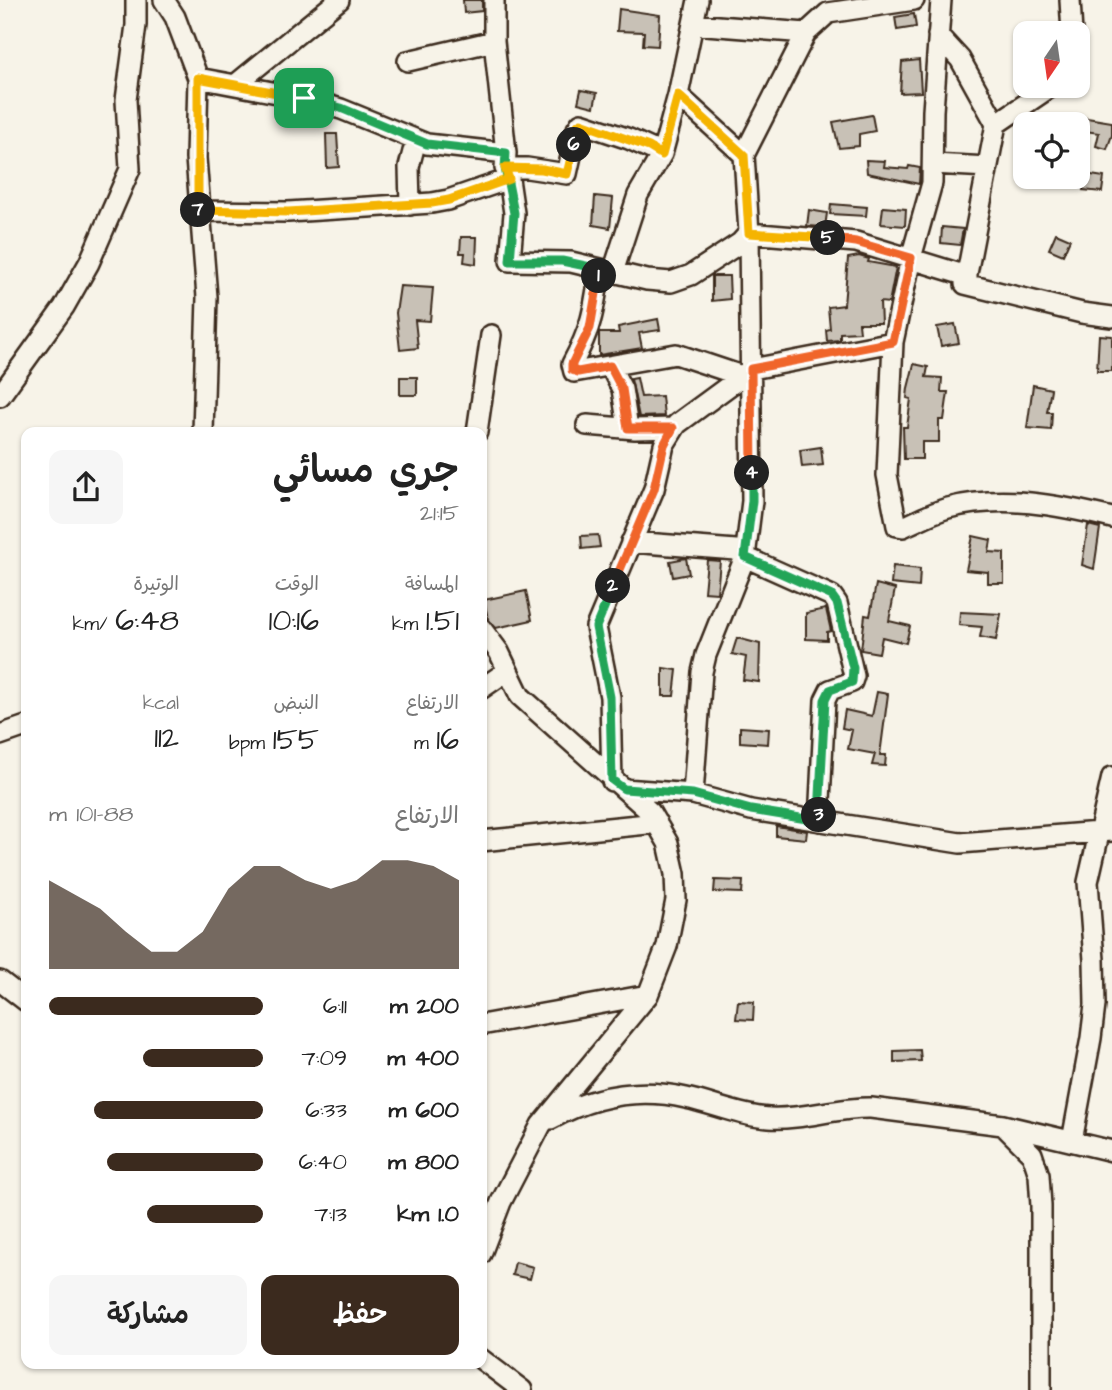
<!DOCTYPE html>
<html lang="ar">
<head>
<meta charset="utf-8">
<style>
  :root { --surface:#fff; --page:#f6f6f6; --text:#222; --muted:#767676; --accent:#3b2a1e }
  body { margin:0; font-family:"Architects Daughter","Playpen Sans Arabic",sans-serif; background:var(--page); color:var(--text); direction:rtl; height:100vh; display:flex; flex-direction:column; font-size:26px; white-space:nowrap }
  * { box-sizing:border-box; margin:0 }
  p { font-size:23px; color:var(--muted) }
  .icon { flex:none; width:38px; height:38px; fill:none; stroke:currentColor; stroke-width:2; stroke-linecap:round; stroke-linejoin:round }
  .map { position:relative; flex:1; overflow:hidden; direction:ltr }
  .side { position:absolute; left:21px; top:427px; width:466px; height:942px; display:flex; flex-direction:column; background:var(--surface); border-radius:14px; box-shadow:0 2px 5px #0004; direction:rtl }
  .side>* { flex:none }
  .needle { width:46px; rotate:193deg }
  .fabs { position:absolute; left:1013px; top:21px; display:grid; gap:14px }
  .fabs a { display:grid; place-items:center; width:77px; height:77px; border-radius:14px; background:var(--surface); box-shadow:0 2px 5px #0004; font-size:35px }
  .pin { position:absolute; display:grid; place-items:center; width:60px; height:60px; color:#fff; margin:-30px; border-radius:14px; box-shadow:0 4px 10px #0006 }
  .km { position:absolute; width:35px; height:35px; margin:-18px; border-radius:50%; background:#222; color:#fff; font-size:19px; line-height:35px; text-align:center }
  .round { display:grid; place-items:center; flex:none; width:74px; height:74px; border-radius:14px; background:var(--page) }
  .overview { display:flex; align-items:center; justify-content:space-between; height:119px; padding:0 28px }
  h1 { font-size:38px; font-weight:600; line-height:52px }
  .metrics { display:grid; grid-template-columns:repeat(3,1fr); gap:10px; height:119px; padding:7px 28px }
  .metrics div { display:grid; align-content:center }
  .metrics b { font-size:30px; font-weight:600 }
  .metrics small { font-size:19px; font-weight:400 }
  .metrics p { font-size:19px }
  .chart { height:196px; padding:14px 28px }
  .chart p { display:flex; justify-content:space-between }
  .chart svg { width:100%; height:126px; margin-top:7px; fill:var(--accent); opacity:.7 }
  .cta { display:flex; gap:14px; margin-top:auto; padding:14px 28px }
  .cta a { flex:1; height:80px; border-radius:14px; background:var(--accent); color:#fff; font-size:28px; font-weight:600; line-height:80px; text-align:center }
  .cta a+a { background:var(--page); color:var(--text) }
  ul { padding:0 28px; list-style:none; font-size:23px }
  li { display:grid; grid-template-columns:112px 84px 1fr; align-items:center; height:52px }
  li i { height:18px; border-radius:9px; background:var(--accent) }
  .map>svg:first-child { display:block }
</style>
</head>
<body>
<div class="map">
<svg width="1112" height="1390" viewBox="0 0 1112 1390">
  <rect width="100%" height="100%" fill="#f7f3e8"/>
  <filter id="ink" filterUnits="userSpaceOnUse"><feTurbulence type="fractalNoise" baseFrequency=".0143" numOctaves="2"/><feDisplacementMap in="SourceGraphic" scale="14" xChannelSelector="R" yChannelSelector="G"/><feConvolveMatrix kernelMatrix="1 2 1 2 8 2 1 2 1" color-interpolation-filters="sRGB"/></filter>
  <g filter="url(#ink)">
    <!-- building -->
    <path fill="#c8c1b6" stroke="#3b2a1e" stroke-width="2" d="M463,0H482V11L464,13Z
      M619,9L660,15L658,46L643,45L644,32L617,31Z
      M914,14L916,27L897,30L895,17Z
      M919,60L921,92L900,93L902,62Z
      M581,90L597,93L594,107L578,103Z
      M872,115L875,131L859,134V146L839,148L833,122Z
      M1087,118L1112,122V135L1107,149L1096,146L1099,133L1085,131Z
      M326,134H337L339,167L327,168Z
      M866,160L885,161L884,167L908,169L909,166L920,168L919,184L867,173Z
      M1085,174L1104,177L1102,192L1083,190Z
      M595,196L613,198L610,228L593,225Z
      M831,204L867,207L866,216L830,214Z
      M883,207L906,209L905,226L881,224Z
      M809,210L827,213L825,227L807,226Z
      M942,227L963,229L960,245L941,243Z
      M1056,233L1070,239L1063,255L1049,249Z
      M461,237H477L476,264L464,262L465,253H460Z
      M859,256L869,259L868,262L896,267L889,303L880,302L881,323H859L860,332L840,333V340L827,341L826,330L830,329L828,307L844,305L848,258Z
      M712,276H729L730,299L712,301Z
      M400,286L433,288L430,321L415,320L418,348L400,350L396,313Z
      M658,319L660,330L639,333L642,348L599,355V333H619L618,327Z
      M955,324L959,343L941,346L937,327Z
      M1099,335L1112,336V371H1097Z
      M914,364L928,367L926,377L942,378L941,392H948L944,420H939V442H922V459H904L903,427H907L911,399L907,398L908,388Z
      M400,377H417V395H400Z
      M637,378L641,397L662,396L664,416L639,417L631,379Z
      M1033,385L1051,389L1047,412H1052L1051,430L1027,428Z
      M821,447L823,465L802,467L800,450Z
      M1088,525L1100,528L1094,569L1082,565Z
      M598,535L600,547L582,549L581,536Z
      M973,536L991,540L989,552L1004,553V583H988V572L966,570Z
      M686,558L689,574L673,577L670,561Z
      M707,560L720,561L717,593L704,592Z
      M893,566L920,569L919,587L891,584Z
      M876,584L895,589L889,621L910,626L906,643L882,637L879,653L861,650L865,615L870,616Z
      M526,591L532,620L496,628L488,619L484,600Z
      M826,609L831,631L827,632V640L806,639V613Z
      M960,612L1001,614L996,640L980,637L982,627L959,625Z
      M737,638L760,644L759,682L743,680L746,657L732,654Z
      M663,668L677,670L674,696H663Z
      M877,692L888,694L880,755H886L885,766L872,765L875,754L848,749L852,730L842,728L845,710L872,716Z
      M740,727L769,729L768,744L740,742Z
      M776,826L807,831L806,839L776,836Z
      M715,880L743,881L742,893L714,892Z
      M738,1001L754,1002L753,1020L736,1019Z
      M920,1050L921,1061L894,1062V1051Z
      M515,1262L533,1267L530,1279L512,1275Z"/>
    <g fill="none" stroke-linecap="round" stroke-linejoin="round">
      <defs>
        <path id="minor" d="M164,0L175,17L198,78L196,158L207,297L203,432
          M494,0V41L506,153L505,168L509,179L514,213L510,261L571,262L647,280L671,282L691,275L740,243L749,233
          M941,0L933,111L932,183L911,258L893,342L887,475L897,526L903,527C917,521 933,512 948,508C1002,494 1059,505 1112,518
          M1070,0L1072,33
          M693,24L806,33
          M938,35L960,59L996,124L965,284L1082,313L1112,317
          M408,61L494,41
          M198,78L304,98L341,109L427,144L506,153
          M235,85L339,0
          M678,95L744,155
          M996,124L1052,86
          M933,164L988,167
          M505,168H527L567,174L577,129L581,123L629,139L662,154
          M410,205L409,167L416,140
          M198,211L288,212L432,203L448,200L509,179
          M749,233L856,242L967,276
          M600,269C594,310 592,327 572,364L574,372L676,354L742,376
          M613,272L638,195L662,154L678,95L698,0
          M610,366L622,389L628,428
          M0,396L64,307L89,263L130,169L126,100L136,25V0
          M587,425L635,429L673,428
          M477,432L491,335
          M631,542L736,550L745,557L832,596L837,603L854,676L852,682L830,690L825,700L819,821
          M481,628L499,652L520,696L650,812L668,843L675,874L676,900L667,946L648,995L541,1125L501,1202L481,1254
          M481,689L507,671
          M0,735L26,726
          M612,781L610,697L596,627L654,489L664,445L677,424L752,369L893,342
          M624,789L693,794L751,810L960,843L1112,831
          M693,794L702,672L706,655L745,557L752,501L749,233L744,155L806,33L828,13L914,0
          M481,841L657,823
          M0,981L26,1001
          M481,1025L648,995
          M551,1119C593,1096 638,1087 686,1098C714,1104 740,1116 769,1118C803,1120 837,1107 871,1108L1003,1125L1112,1151
          M1005,1127L1032,1154L1039,1175L1041,1206V1390
          M1072,1141L1091,1038L1095,1005L1094,960L1088,882L1112,777
          M481,1359L522,1390"/>
      </defs>
      <!-- minor casing -->
      <use href="#minor" stroke="#3b2a1e" stroke-width="24"/>
      <!-- minor -->
      <use href="#minor" stroke="#f7f3e8" stroke-width="19"/>
    </g>
  </g>
  <g fill="none" stroke-linecap="round" stroke-linejoin="round" filter="url(#ink)">
    <defs>
      <path id="split-1" d="M304,98L341,108L427,144L506,153L505,168L514,213L510,261H562L600,269L599,276"/>
      <path id="split-2" d="M599,276L590,328L572,364V370L578,372L610,366L622,389L628,428H673L664,445L654,489L613,586"/>
      <path id="split-3" d="M613,586L596,627L610,697L612,780L624,789L693,794L751,810L819,821V815"/>
      <path id="split-4" d="M752,473V501L745,557L832,596L837,603L853,668L852,682L830,690L825,700L819,815"/>
      <path id="split-5" d="M752,473L751,369L893,342L911,258L856,242L828,238"/>
      <path id="split-6" d="M574,145L578,125L581,123L649,147L662,155L678,95L744,155L749,233L828,238"/>
      <path id="split-7" d="M198,210L288,212L432,203L449,200L509,179L505,168L542,169L567,174L574,145"/>
      <path id="split-8" d="M198,210V78L304,98"/>
    </defs>
    <!-- split-1 casing -->
    <use href="#split-1" stroke="#fff" stroke-width="14"/>
    <!-- split-2 casing -->
    <use href="#split-2" stroke="#fff" stroke-width="14"/>
    <!-- split-3 casing -->
    <use href="#split-3" stroke="#fff" stroke-width="14"/>
    <!-- split-4 casing -->
    <use href="#split-4" stroke="#fff" stroke-width="14"/>
    <!-- split-5 casing -->
    <use href="#split-5" stroke="#fff" stroke-width="14"/>
    <!-- split-6 casing -->
    <use href="#split-6" stroke="#fff" stroke-width="14"/>
    <!-- split-7 casing -->
    <use href="#split-7" stroke="#fff" stroke-width="14"/>
    <!-- split-8 casing -->
    <use href="#split-8" stroke="#fff" stroke-width="14"/>
    <!-- split-1 -->
    <use href="#split-1" stroke="#22a559" stroke-width="9"/>
    <!-- split-2 -->
    <use href="#split-2" stroke="#f0652b" stroke-width="9"/>
    <!-- split-3 -->
    <use href="#split-3" stroke="#22a559" stroke-width="9"/>
    <!-- split-4 -->
    <use href="#split-4" stroke="#22a559" stroke-width="9"/>
    <!-- split-5 -->
    <use href="#split-5" stroke="#f0652b" stroke-width="9"/>
    <!-- split-6 -->
    <use href="#split-6" stroke="#f5b400" stroke-width="9"/>
    <!-- split-7 -->
    <use href="#split-7" stroke="#f5b400" stroke-width="9"/>
    <!-- split-8 -->
    <use href="#split-8" stroke="#f5b400" stroke-width="9"/>
  </g>
</svg>
<div class="fabs">
<a><svg class="needle" viewBox="-14 -14 28 28"><path d="M0-13l5 13h-10z" fill="#e53935"/><path d="M0 13l5-13h-10z" fill="#767676"/></svg></a>
<a><svg class="icon" aria-label="locate" viewBox="0 0 24 24"><circle cx="12" cy="12" r="6"/><path d="M12 2v4M12 18v4M2 12h4M18 12h4"/></svg></a>
</div>
<div class="pin" style="left:304px;top:98px;background:#1e9e55"><svg class="icon" aria-label="arrive" viewBox="0 0 24 24"><path d="M6 21V4h12l-3 4 3 4H6"/></svg></div>
<b class="km" style="left:599px;top:276px">1</b>
<b class="km" style="left:613px;top:586px">2</b>
<b class="km" style="left:819px;top:815px">3</b>
<b class="km" style="left:752px;top:473px">4</b>
<b class="km" style="left:828px;top:238px">5</b>
<b class="km" style="left:574px;top:145px">6</b>
<b class="km" style="left:198px;top:210px">7</b>
<section class="side">
<div class="overview"><div><h1>جري مسائي</h1><p>21:15</p></div><a class="round"><svg class="icon" aria-label="share" viewBox="0 0 24 24"><path d="M12 15V3M7 8l5-5 5 5M5 13v7h14v-7"/></svg></a></div>
<div class="metrics">
<div><p>المسافة</p><b>1.51<small> km</small></b></div>
<div><p>الوقت</p><b>10:16</b></div>
<div><p>الوتيرة</p><b>6:48<small> /km</small></b></div>
</div>
<div class="metrics">
<div><p>الارتفاع</p><b>16<small> m</small></b></div>
<div><p>النبض</p><b>155<small> bpm</small></b></div>
<div><p>kcal</p><b>112</b></div>
</div>
<div class="chart"><p><span>الارتفاع</span>88–101 m</p>
<svg viewBox="0 0 160 44" preserveAspectRatio="none"><path d="M0 44V13L10 18L20 23L30 31L40 38L50 38L60 31L70 16L80 8L90 8L100 13L110 16L120 13L130 6L140 6L150 8L160 13V44z"/></svg>
</div>
<ul>
<li><b>200 m</b>6:11<i style="width:100%"></i></li>
<li><b>400 m</b>7:09<i style="width:56%"></i></li>
<li><b>600 m</b>6:33<i style="width:79%"></i></li>
<li><b>800 m</b>6:40<i style="width:73%"></i></li>
<li><b>1.0 km</b>7:13<i style="width:54%"></i></li>
</ul>
<div class="cta"><a>حفظ</a><a>مشاركة</a></div>
</section>
</div>
</body>
</html>
